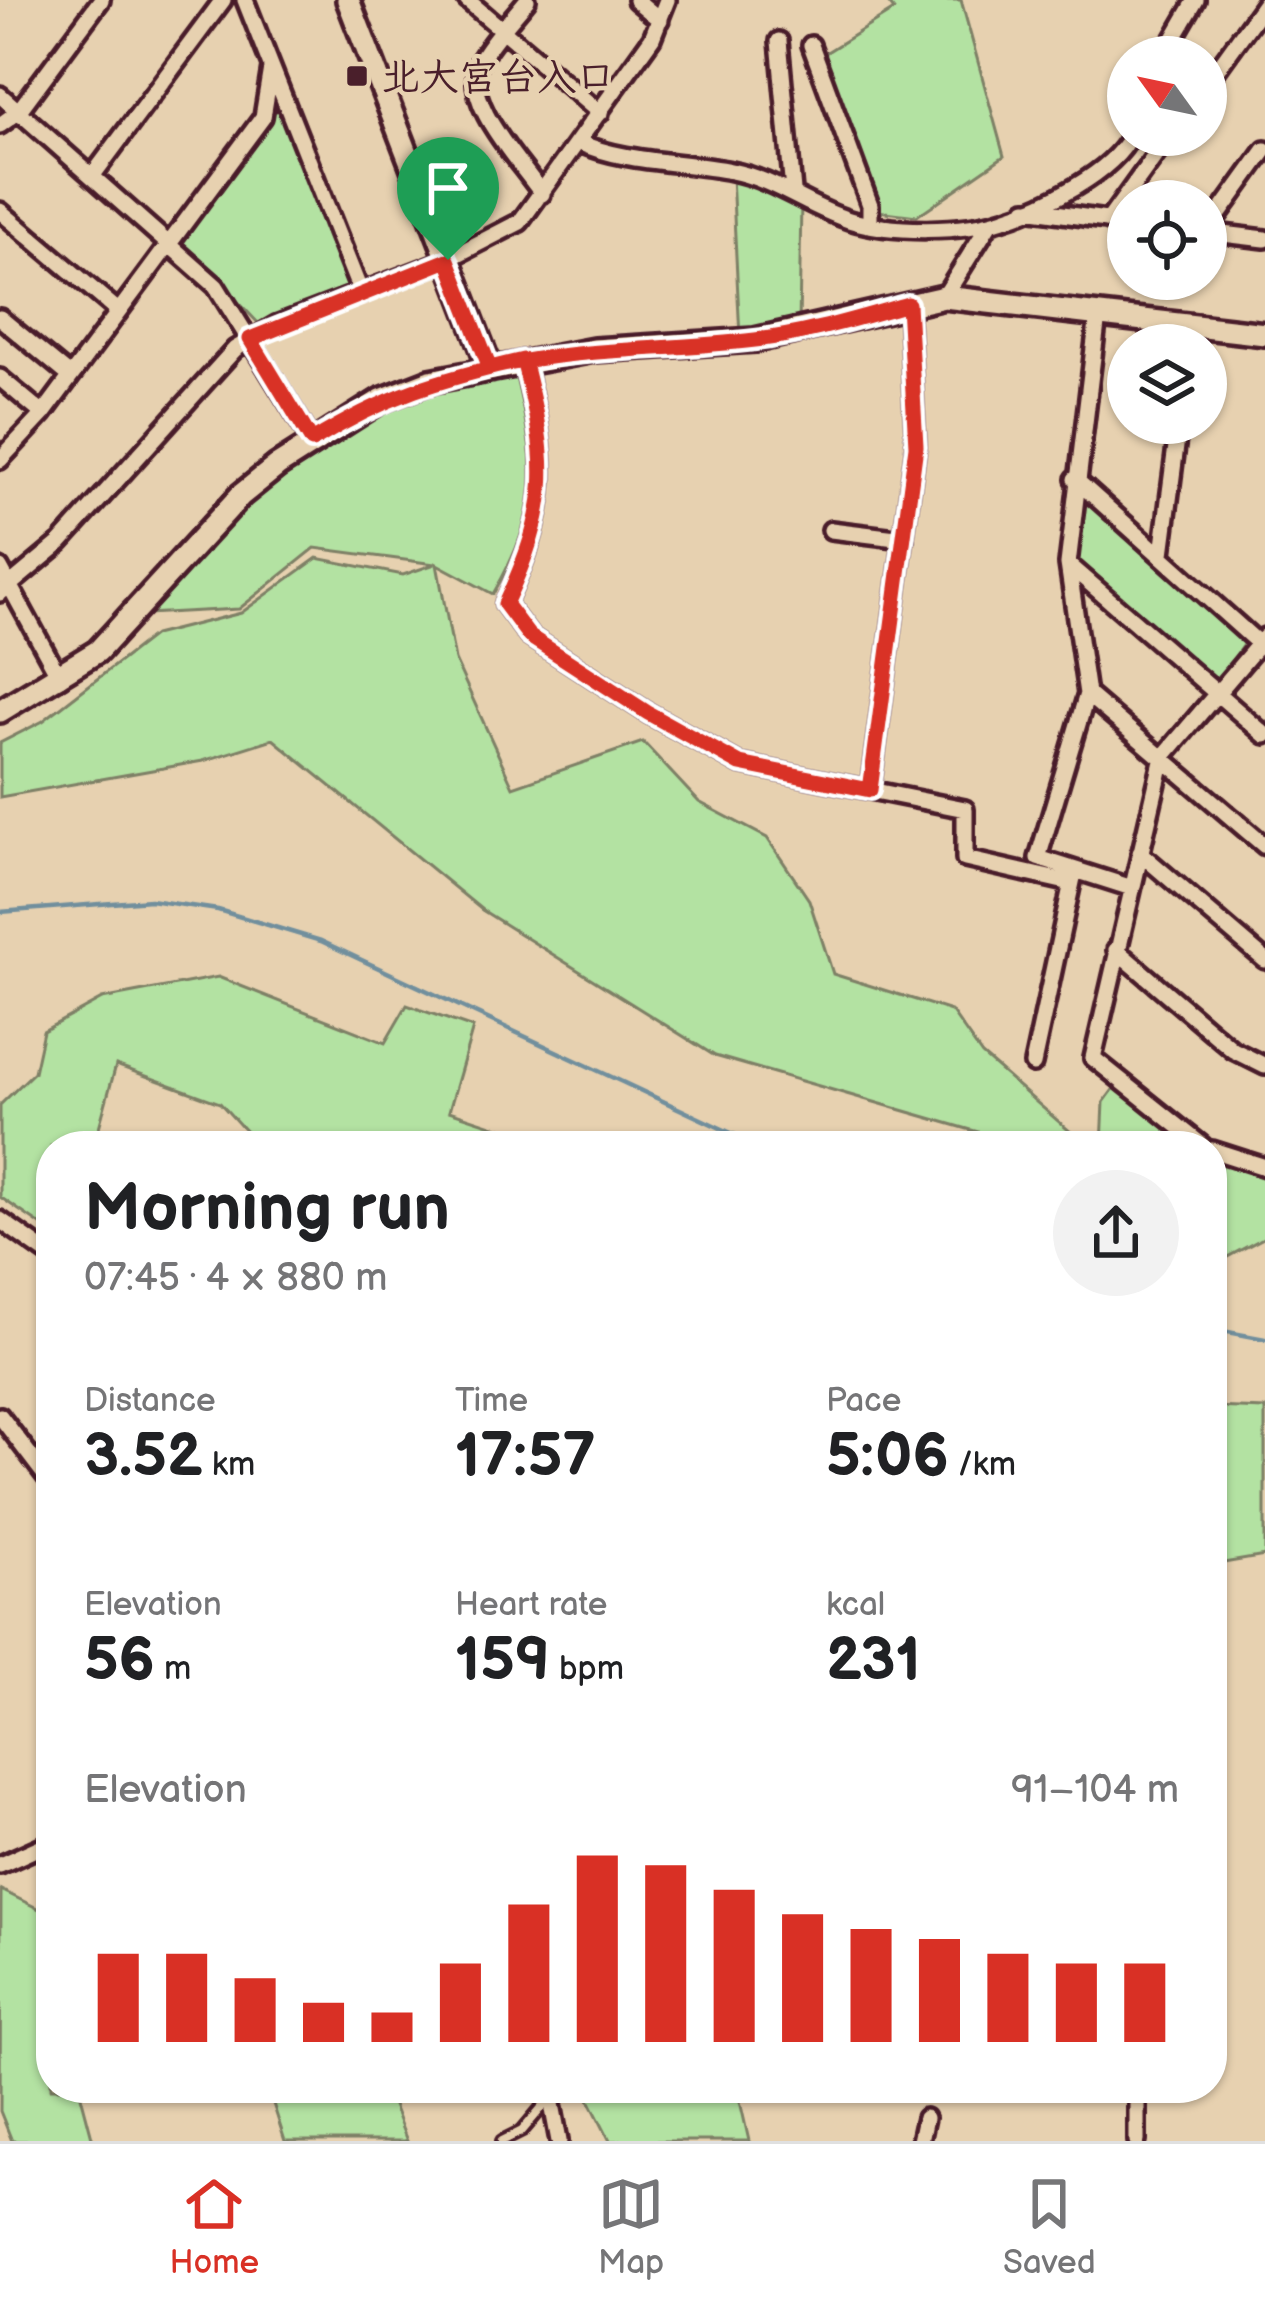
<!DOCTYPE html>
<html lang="en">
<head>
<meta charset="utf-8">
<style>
  :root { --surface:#fff; --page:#f2f2f2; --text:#202124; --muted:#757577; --line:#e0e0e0; --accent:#d93025 }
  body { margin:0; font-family:"Balsamiq Sans","Klee One",sans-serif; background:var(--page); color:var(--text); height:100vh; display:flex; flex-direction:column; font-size:45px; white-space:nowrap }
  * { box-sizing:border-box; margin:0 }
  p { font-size:39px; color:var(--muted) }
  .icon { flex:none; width:66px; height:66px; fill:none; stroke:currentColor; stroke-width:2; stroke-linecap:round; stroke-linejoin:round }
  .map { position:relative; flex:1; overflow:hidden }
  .sheet { position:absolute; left:36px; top:1131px; width:1191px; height:972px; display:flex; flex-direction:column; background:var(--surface); border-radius:48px; box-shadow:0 3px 9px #0004 }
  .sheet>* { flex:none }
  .needle { width:78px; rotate:303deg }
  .tools { position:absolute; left:1107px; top:36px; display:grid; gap:24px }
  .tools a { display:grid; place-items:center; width:120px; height:120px; border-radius:50%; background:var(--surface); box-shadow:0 3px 9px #0004; font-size:60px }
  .pin { position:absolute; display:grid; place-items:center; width:102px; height:102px; color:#fff; margin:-123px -51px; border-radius:50% 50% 50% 0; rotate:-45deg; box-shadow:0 0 12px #0007 }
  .pin .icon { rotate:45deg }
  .round { display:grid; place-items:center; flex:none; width:126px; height:126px; border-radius:63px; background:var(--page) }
  .headline { display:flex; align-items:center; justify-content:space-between; height:204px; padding:0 48px }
  h1 { font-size:66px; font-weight:800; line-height:90px }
  .stats { display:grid; grid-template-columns:repeat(3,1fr); gap:18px; height:204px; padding:12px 48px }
  .stats div { display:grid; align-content:center }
  .stats b { font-size:60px; font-weight:800 }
  .stats small { font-size:33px; font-weight:400 }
  .stats p { font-size:33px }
  .chart { height:336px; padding:24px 48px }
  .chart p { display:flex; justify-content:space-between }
  .chart svg { width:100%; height:216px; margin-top:12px; stroke:var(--accent); stroke-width:6 }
  .tab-bar { display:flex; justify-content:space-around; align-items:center; height:168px; border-top:3px solid var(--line); background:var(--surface); font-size:33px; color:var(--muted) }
  .tab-bar a { display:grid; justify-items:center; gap:6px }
  .tab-bar .current { color:var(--accent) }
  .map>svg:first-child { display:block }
</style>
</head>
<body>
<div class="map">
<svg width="1265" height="2141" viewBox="0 0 1265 2141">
  <rect width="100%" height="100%" fill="#e7d1b0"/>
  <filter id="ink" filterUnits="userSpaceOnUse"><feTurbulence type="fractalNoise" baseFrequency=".00833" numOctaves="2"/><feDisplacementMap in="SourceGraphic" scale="24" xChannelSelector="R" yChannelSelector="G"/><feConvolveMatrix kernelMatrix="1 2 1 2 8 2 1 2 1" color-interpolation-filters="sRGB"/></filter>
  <g filter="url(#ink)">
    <!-- green -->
    <path fill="#b3e2a2" stroke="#7e8066" stroke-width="3" d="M886,0H961L1004,156L917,216L869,210L819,57L894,10Z
      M276,106L283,108L349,283L346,289L260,325L183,243Z
      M732,176L801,199L799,329L740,337Z
      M515,373C537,467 543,508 493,594L437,564L455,660L513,787L643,742L699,802L767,838L809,900L833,974L951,1011L982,1055L1087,1146H1000L978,1132L715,1056L482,910L273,739L203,761L0,797V743L43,721L154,635L241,613L317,558L403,575L435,564L315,548L239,609L145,614L213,533L277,475L401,401Z
      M1076,501H1087L1247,639L1220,677L1210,679L1078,565L1071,555Z
      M218,977L385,1043L407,1005L473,1028L449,1111L556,1146H259L220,1103L116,1065L94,1146H51V1232L0,1197V1105L34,1072L43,1031L102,999Z
      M1115,1087L1191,1146H1102L1104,1102Z
      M1212,1158L1265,1175V1237L1216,1263Z
      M1212,1407L1265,1409V1556L1212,1565Z
      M1,1890L51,1915V2088H79L93,2141H12L0,2111Z
      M268,2088H386L407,2141H285Z
      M583,2088H737L749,2141H610Z"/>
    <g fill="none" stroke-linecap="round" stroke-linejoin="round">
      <!-- stream -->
      <path stroke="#718f9d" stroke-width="4.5" d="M0,912L150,900L218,910L321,941L759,1146
        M1212,1329L1265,1339"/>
      <defs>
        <path id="lane" d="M502,2141L522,2131L549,2099"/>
        <path id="street" d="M245,0L361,293
          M467,0L600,113
          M527,0C512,19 492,39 480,61C459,101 521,162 542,194
          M636,0L660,20
          M779,41L793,191
          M811,45L870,205V224
          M1163,57L1196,0
          M1206,85L1265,3
          M0,95L216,286L312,441
          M0,125L18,112L101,0
          M578,142C624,163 682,161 731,171C774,179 808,207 849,220C891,233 962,233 1004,219C1043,207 1113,173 1131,135
          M93,175L223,0
          M1026,209L1128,223
          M0,211L118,311
          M1108,221L1170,135
          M1206,232L1265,150
          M1206,232L1265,239
          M944,297L990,223
          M1098,315L1068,564L1087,694L1038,858L1132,888
          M0,318L70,376
          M523,360C550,464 551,505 505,604L529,636L648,713L740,764L965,809V859L1071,883
          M0,378L43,414
          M0,460L43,414L263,117L271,68
          M1075,479L1265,649
          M831,530L904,539
          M1162,554L1179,423
          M1068,564L1265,735
          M0,568L60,678
          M0,593L61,542L235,349L276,325L448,259L520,222L652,38L667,0
          M1087,694L1265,846
          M870,790L916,446L908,304
          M1140,853L1265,960
          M1116,950L1233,1050L1265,1066
          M1033,1064L1074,873
          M1203,1146L1093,1058L1163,757L1265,637
          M1212,1150L1265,1167
          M0,1220L51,1256
          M0,1416L51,1483
          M0,1865L51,1842
          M549,2088L559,2141
          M920,2141L925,2118
          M1137,2141V2088"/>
        <path id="secondary" d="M348,0L490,368
          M0,711L98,651L241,495L277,466L381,400L430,381L594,350L755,340L944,297L1265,334"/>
      </defs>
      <!-- lane casing -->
      <use href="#lane" stroke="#4a1f2b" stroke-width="16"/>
      <!-- street casing -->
      <use href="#street" stroke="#4a1f2b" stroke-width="24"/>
      <!-- secondary casing -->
      <use href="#secondary" stroke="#4a1f2b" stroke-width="30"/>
      <!-- lane -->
      <use href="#lane" stroke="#e7d1b0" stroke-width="8"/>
      <!-- street -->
      <use href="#street" stroke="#e7d1b0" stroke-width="15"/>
      <!-- secondary -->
      <use href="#secondary" stroke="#e7d1b0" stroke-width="21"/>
    </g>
  </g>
  <g fill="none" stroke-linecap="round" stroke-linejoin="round" filter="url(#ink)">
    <defs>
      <path id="route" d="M448,260L250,339L312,441C387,395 438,380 523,360C550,464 551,505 505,604L529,636L648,713L740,764L870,790L916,446L908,304C858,318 807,334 755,340C666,351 577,347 490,368L448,260"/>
    </defs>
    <!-- route casing -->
    <use href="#route" stroke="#fff" stroke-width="24"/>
    <!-- route -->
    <use href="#route" stroke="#d93025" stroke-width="15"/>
  </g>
  <!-- markers -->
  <rect fill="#4a1f2b" stroke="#e7d1b0" stroke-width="4.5" x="345" y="64" width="24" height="24" rx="6"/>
  <g text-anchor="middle" stroke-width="9" stroke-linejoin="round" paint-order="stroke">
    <!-- poi labels -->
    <g font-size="39" font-weight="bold" fill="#4a1f2b" stroke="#e7d1b0" text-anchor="start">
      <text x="381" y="90">北大宮台入口</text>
    </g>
  </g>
</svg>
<div class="tools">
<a><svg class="needle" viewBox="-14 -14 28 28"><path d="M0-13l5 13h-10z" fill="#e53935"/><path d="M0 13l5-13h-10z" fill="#757577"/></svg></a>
<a><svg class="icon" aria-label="locate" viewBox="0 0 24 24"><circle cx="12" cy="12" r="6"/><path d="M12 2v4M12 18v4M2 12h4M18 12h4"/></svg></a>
<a><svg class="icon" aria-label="layers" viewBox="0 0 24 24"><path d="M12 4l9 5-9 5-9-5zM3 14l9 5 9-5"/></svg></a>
</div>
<div class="pin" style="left:448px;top:260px;background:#1e9e55"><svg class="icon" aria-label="arrive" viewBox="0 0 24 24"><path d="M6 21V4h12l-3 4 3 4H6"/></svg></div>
<section class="sheet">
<div class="headline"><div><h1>Morning run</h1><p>07:45 · 4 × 880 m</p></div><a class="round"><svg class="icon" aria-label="share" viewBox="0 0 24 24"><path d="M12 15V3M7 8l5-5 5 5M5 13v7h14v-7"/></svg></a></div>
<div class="stats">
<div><p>Distance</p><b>3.52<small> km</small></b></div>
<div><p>Time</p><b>17:57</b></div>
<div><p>Pace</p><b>5:06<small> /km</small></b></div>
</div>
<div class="stats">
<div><p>Elevation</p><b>56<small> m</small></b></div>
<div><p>Heart rate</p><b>159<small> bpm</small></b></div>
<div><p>kcal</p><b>231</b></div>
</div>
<div class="chart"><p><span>Elevation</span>91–104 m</p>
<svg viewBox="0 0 160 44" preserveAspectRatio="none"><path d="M5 44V26M15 44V26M25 44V31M35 44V36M45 44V38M55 44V28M65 44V16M75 44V6M85 44V8M95 44V13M105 44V18M115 44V21M125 44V23M135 44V26M145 44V28M155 44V28"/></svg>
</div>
</section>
</div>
<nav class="tab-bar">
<a class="current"><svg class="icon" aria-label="home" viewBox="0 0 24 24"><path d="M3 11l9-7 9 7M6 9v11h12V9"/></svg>Home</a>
<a><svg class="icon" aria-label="map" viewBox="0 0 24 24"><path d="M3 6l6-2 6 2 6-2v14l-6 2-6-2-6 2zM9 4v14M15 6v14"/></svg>Map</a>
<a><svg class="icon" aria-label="saved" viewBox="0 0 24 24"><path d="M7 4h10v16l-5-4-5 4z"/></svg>Saved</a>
</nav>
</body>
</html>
